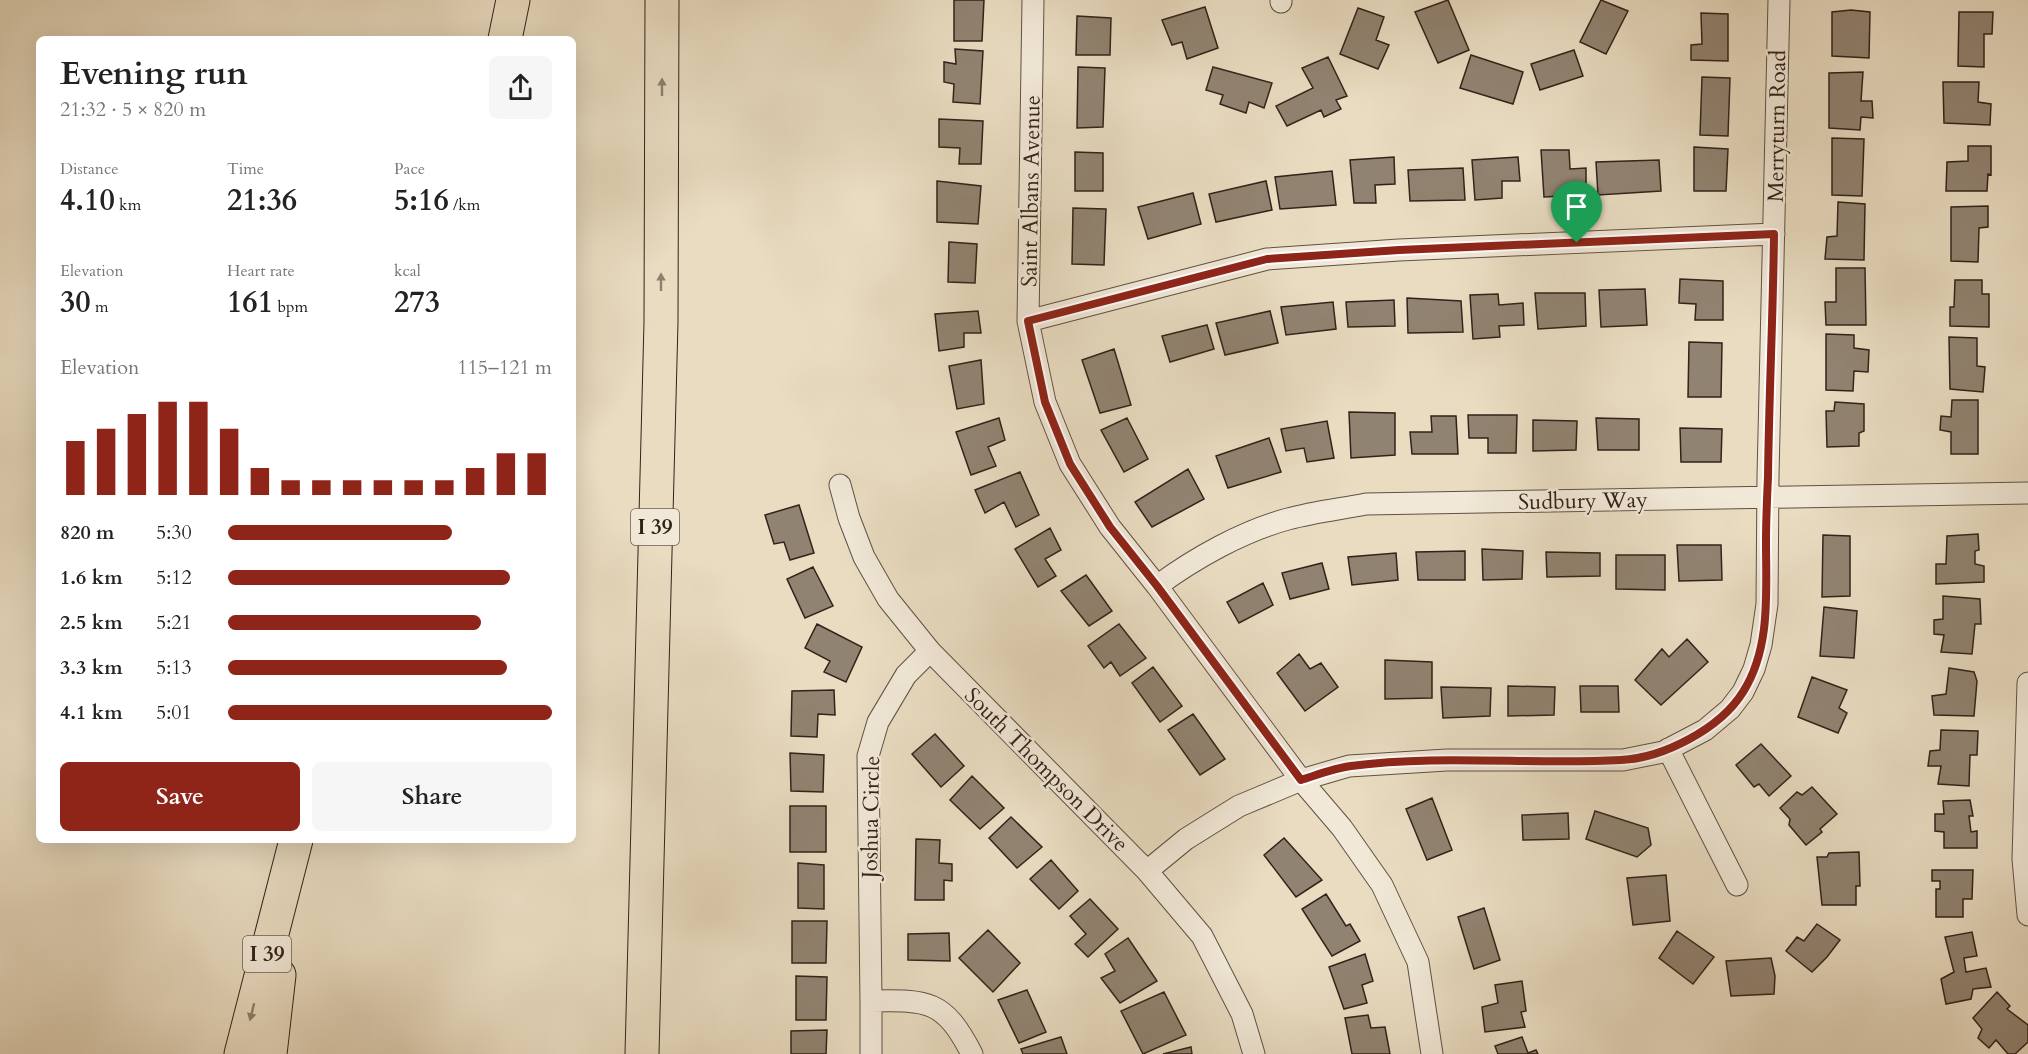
<!DOCTYPE html>
<html lang="en">
<head>
<meta charset="utf-8">
<style>
  :root { --surface:#fff; --page:#f6f6f6; --text:#222; --muted:#767676; --accent:#8f2418 }
  body { margin:0; font-family:Cardo,serif; background:var(--page); color:var(--text); height:100vh; display:flex; flex-direction:column; font-size:22px; white-space:nowrap }
  * { box-sizing:border-box; margin:0 }
  p { font-size:20px; color:var(--muted) }
  .icon { flex:none; width:33px; height:33px; fill:none; stroke:currentColor; stroke-width:2; stroke-linecap:round; stroke-linejoin:round }
  .map { position:relative; flex:1; overflow:hidden }
  .details { position:absolute; left:36px; top:36px; width:540px; height:807px; display:flex; flex-direction:column; background:var(--surface); border-radius:9px; box-shadow:0 6px 24px #0002 }
  .details>* { flex:none }
  .pin { position:absolute; display:grid; place-items:center; width:51px; height:51px; color:#fff; margin:-62px -26px; border-radius:50% 50% 50% 0; rotate:-45deg; box-shadow:0 0 6px #0007 }
  .pin .icon { rotate:45deg }
  .round { display:grid; place-items:center; flex:none; width:63px; height:63px; border-radius:9px; background:var(--page) }
  .overview { display:flex; align-items:center; justify-content:space-between; height:102px; padding:0 24px }
  h1 { font-size:33px; font-weight:700; line-height:45px }
  .stats { display:grid; grid-template-columns:repeat(3,1fr); gap:9px; height:102px; padding:6px 24px }
  .stats div { display:grid; align-content:center }
  .stats b { font-size:30px; font-weight:700 }
  .stats small { font-size:16px; font-weight:400 }
  .stats p { font-size:16px }
  .chart { height:168px; padding:12px 24px }
  .chart p { display:flex; justify-content:space-between }
  .chart svg { width:100%; height:108px; margin-top:6px; stroke:var(--accent); stroke-width:6 }
  .primary-button { display:flex; gap:12px; margin-top:auto; padding:12px 24px }
  .primary-button a { flex:1; height:69px; border-radius:9px; background:var(--accent); color:#fff; font-size:24px; font-weight:700; line-height:69px; text-align:center }
  .primary-button a+a { background:var(--page); color:var(--text) }
  ul { padding:0 24px; list-style:none; font-size:20px }
  li { display:grid; grid-template-columns:96px 72px 1fr; align-items:center; height:45px }
  li i { height:15px; border-radius:8px; background:var(--accent) }
  .map>svg:first-child { display:block }
</style>
</head>
<body>
<div class="map">
<svg width="2028" height="1054" viewBox="0 0 2028 1054">
  <rect width="100%" height="100%" fill="#e9dcc1"/>
  <filter id="stains"><feTurbulence type="fractalNoise" baseFrequency=".00333" numOctaves="4"/><feColorMatrix values="0 0 0 0 .2 0 0 0 0 .09 0 0 0 0 .02 0 0 0 .5 -.17"/></filter>
  <radialGradient id="worn" r=".72"><stop offset=".6" stop-color="#630" stop-opacity="0"/><stop offset="1" stop-color="#630" stop-opacity=".3"/></radialGradient>
  <!-- building -->
  <path fill="#918371" stroke="#31231a" stroke-width="1.5" d="M954,0H984L982,41H954Z
    M1448,0L1469,50L1438,63L1415,12Z
    M1601,0L1628,11L1606,54L1580,42Z
    M1205,7L1218,48L1187,59L1182,42L1172,45L1162,20Z
    M1358,8L1384,17L1376,40L1389,45L1378,69L1340,54Z
    M1851,10L1870,12L1869,58L1832,56V12Z
    M1959,12H1993L1992,34H1984V67L1958,66Z
    M1701,13L1728,14V61L1691,60V45L1702,44Z
    M1077,16L1111,18L1110,55H1076Z
    M955,49L983,51L980,104L953,102L954,84L944,82V62L956,64Z
    M1574,50L1583,76L1540,90L1531,64Z
    M1471,55L1523,72L1513,104L1460,88Z
    M1328,57L1347,96L1336,100L1341,109L1324,117L1321,110L1287,126L1276,106L1313,88L1302,68Z
    M1078,67L1105,68L1103,127L1077,128Z
    M1213,67L1272,83L1264,108L1249,102L1246,113L1220,104L1223,95L1206,90Z
    M1863,72L1861,101H1872L1873,118L1861,117L1860,130L1829,128V73Z
    M1702,77L1730,78L1728,136L1700,135Z
    M1943,82H1979L1978,102L1991,104L1990,125L1944,123Z
    M939,119L983,121L981,164H959L960,148L939,147Z
    M1832,138L1864,139L1862,196L1832,195Z
    M1968,146H1991V175L1988,174L1987,191H1946L1947,162L1968,161Z
    M1694,147L1728,149L1726,191H1694Z
    M1541,150H1569L1570,169L1586,168V195L1544,197Z
    M1075,152L1103,153V191H1075Z
    M1394,157L1395,184L1375,185L1376,203H1354L1350,160Z
    M1518,157L1520,181H1502V198L1475,200L1472,160Z
    M1659,160L1661,191L1598,195L1596,162Z
    M1463,168L1465,200L1410,201L1408,170Z
    M1332,171L1336,205L1280,209L1275,177Z
    M937,181L981,186L978,224L937,222Z
    M1266,181L1272,210L1216,222L1209,194Z
    M1193,193L1201,224L1148,239L1138,207Z
    M1838,202L1865,204L1864,260L1825,259L1827,237L1837,236Z
    M1988,206V227L1979,228L1978,262L1951,261V207Z
    M1073,208L1106,209L1104,265L1072,264Z
    M949,242L977,244L975,283L948,282Z
    M1836,268H1865L1866,325H1826L1825,302H1836Z
    M1680,279L1723,281V320H1695L1696,304L1679,303Z
    M1955,280H1982V294H1989V327L1950,326V307H1954Z
    M1645,289L1647,325L1601,327L1599,290Z
    M1535,293H1585L1586,326L1538,329Z
    M1498,294L1499,305L1523,303L1524,325L1499,326L1500,337L1473,339L1470,295Z
    M1407,298L1461,301L1463,332L1408,333Z
    M1394,300L1395,326L1348,327L1346,302Z
    M1333,302L1336,329L1286,335L1281,307Z
    M978,311L981,333H964V347L939,351L935,314Z
    M1270,311L1278,343L1225,355L1216,323Z
    M1207,325L1214,349L1170,362L1162,336Z
    M1826,334L1854,335V348L1869,350L1868,372L1854,371L1853,391L1826,390Z
    M1949,337L1977,338V366L1985,367L1983,392L1950,389Z
    M1689,342L1722,343L1721,397H1688Z
    M1114,349L1131,405L1100,413L1082,360Z
    M981,360L984,404L957,409L949,366Z
    M1952,400H1978V454H1951V432L1940,430L1941,416L1951,417Z
    M1835,402L1864,404V431L1859,433V446L1827,447L1826,411H1834Z
    M1349,412L1395,413V455L1351,458Z
    M1468,415H1517L1516,453H1488V438H1469Z
    M1431,416H1456L1458,454H1412L1410,432H1432Z
    M999,418L1005,440L988,447L996,466L971,475L956,432Z
    M1127,418L1148,459L1124,472L1101,430Z
    M1596,418L1639,419V450H1598Z
    M1533,420L1577,421L1576,450L1533,451Z
    M1327,421L1334,458L1307,462L1304,448L1286,451L1281,429Z
    M1680,428L1722,429L1721,462H1681Z
    M1269,438L1281,472L1228,488L1216,456Z
    M1188,469L1204,499L1152,527L1135,502Z
    M1020,472L1039,515L1016,527L1004,502L985,513L975,490Z
    M799,505L814,553L790,560L784,542L774,544L765,515Z
    M1050,528L1061,550L1045,559L1056,576L1038,587L1015,549Z
    M1978,534L1979,550L1975,551V564L1984,566V582L1936,584V564H1946L1947,536Z
    M1823,535L1850,536V596L1822,597Z
    M1677,545H1721L1722,580L1679,581Z
    M1482,549L1523,551L1522,579L1483,580Z
    M1465,551V580H1418L1416,552Z
    M1546,552L1600,553V576L1547,577Z
    M1396,553L1398,580L1352,585L1348,557Z
    M1616,555H1665V590L1616,589Z
    M1322,563L1329,589L1290,599L1282,573Z
    M813,567L833,606L805,618L787,579Z
    M1086,575L1112,611L1089,626L1061,591Z
    M1263,583L1273,605L1239,623L1227,602Z
    M1943,596L1980,599L1981,624H1975L1972,654L1941,652L1944,635L1934,634V620L1943,619Z
    M1824,607L1857,611L1854,658L1820,656Z
    M817,624L862,647L846,682L824,672L830,661L805,648Z
    M1119,624L1146,658L1120,676L1111,662L1104,668L1088,646Z
    M1687,639L1708,662L1661,705L1635,680L1662,649L1669,657Z
    M1299,654L1310,669L1321,663L1338,687L1305,711L1277,673Z
    M1385,660L1432,662V698L1385,699Z
    M1153,667L1182,706L1160,722L1132,683Z
    M1949,668L1974,672L1977,681L1974,716L1934,715L1932,696L1946,694Z
    M1812,677L1847,690L1839,708L1847,713L1838,733L1798,717Z
    M1508,686L1555,687L1554,715L1508,716Z
    M1580,686H1618L1619,712H1581Z
    M1441,687L1491,688L1490,716L1443,718Z
    M834,690L835,715L818,714L817,737L791,736L792,691Z
    M1193,714L1225,759L1200,775L1168,730Z
    M1941,730L1978,731L1977,755H1970L1969,786L1938,784L1941,766H1928L1930,751L1940,750Z
    M935,734L964,766L941,787L912,754Z
    M1761,744L1791,776L1769,796L1759,784L1754,787L1736,765Z
    M790,753L824,755L823,792L791,791Z
    M972,776L1004,808L980,829L950,800Z
    M1812,787L1837,814L1820,829L1822,832L1806,845L1789,825L1790,819L1780,808L1797,792L1802,795Z
    M1432,798L1452,850L1427,860L1406,809Z
    M1970,800L1973,816H1969L1971,832L1977,831V848H1944V832L1935,831V814H1944L1943,801Z
    M790,806H826V852H790Z
    M1595,811L1648,828L1651,845L1637,857L1586,839Z
    M1568,813L1569,839L1523,840L1522,815Z
    M1011,817L1042,847L1017,868L989,838Z
    M1284,838L1322,880L1296,897L1264,855Z
    M916,839L940,840L939,863L952,864V881L944,880V900H915Z
    M1859,852L1860,886H1856V905H1822L1817,857H1827L1829,853Z
    M1051,860L1078,891L1059,909L1030,879Z
    M798,863L824,865V909L798,908Z
    M1932,870H1973L1972,899H1963V917H1936V889H1940V881H1932Z
    M1666,875L1670,921L1633,925L1627,878Z
    M1326,894L1346,926L1350,924L1360,941L1332,956L1302,909Z
    M1090,899L1118,929L1088,957L1075,944L1086,934L1070,916Z
    M1484,908L1500,960L1474,969L1458,917Z
    M792,921H827L826,963H792Z
    M1817,924L1840,940L1827,957L1812,972L1786,951L1797,937L1804,941Z
    M988,930L1020,963L993,992L959,958Z
    M1677,931L1714,957L1693,984L1659,958Z
    M1972,932L1977,956L1964,958L1966,972L1986,968L1991,987L1973,989L1971,999L1946,1004L1941,979L1954,972L1945,937Z
    M949,933L950,961L908,960V934Z
    M1128,938L1157,981L1120,1003L1101,978L1115,971L1105,954Z
    M1365,954L1373,981L1362,985L1367,1003L1344,1009L1329,967Z
    M1771,958L1775,976L1774,994L1731,996L1726,961Z
    M796,976L827,977L826,1020H796Z
    M1522,981L1526,1011L1521,1012L1525,1027L1485,1032L1482,1007L1498,1003L1495,985Z
    M1027,990L1046,1032L1019,1043L998,1000Z
    M1164,992L1186,1035L1143,1054L1121,1011Z
    M1997,992L2010,1006L2007,1009L2028,1025V1042L2015,1054H2008L1996,1040L1989,1048L1978,1038L1982,1029L1973,1018Z
    M1368,1015L1371,1028L1385,1027L1390,1054H1352L1345,1018Z
    M827,1030L826,1054H791V1031Z
    M1061,1037L1067,1054H1023L1021,1049Z
    M1522,1037L1528,1053L1536,1050L1538,1054H1498L1495,1046Z
    M1191,1047L1192,1054H1163Z"/>
  <g fill="none" stroke-linecap="round" stroke-linejoin="round">
    <defs>
      <path id="minor" d="M1033,0L1028,321L1045,402L1070,464L1110,527L1157,586L1301,780L1342,828L1382,885L1418,962L1432,1054
        M1281,2V0
        M1028,321L1267,259L1399,250L1774,234
        M840,485L849,518L864,557L888,599L930,651L1147,871L1202,936L1242,1014L1254,1054
        M1157,586C1195,558 1243,531 1288,519C1313,512 1340,509 1366,504L2028,493
        M2028,683L2023,859L2028,915
        M1668,749L1737,885
        M1147,871L1186,839L1239,806L1301,780L1349,766L1447,760H1623L1663,752L1705,730L1730,709L1743,692L1754,669L1761,645L1767,604L1768,476L1779,0
        M871,1001L868,756L878,722L906,675L930,651
        M871,1054V1001C929,1000 944,1000 972,1054"/>
      <path id="motorway" d="M505,39L513,0
        M241,1054L296,840
        M270,1054L279,975
        M642,1054L661,322L662,0"/>
    </defs>
    <!-- minor casing -->
    <use href="#minor" stroke="#5f5144" stroke-width="23"/>
    <!-- motorway casing -->
    <use href="#motorway" stroke="#31231a" stroke-width="35"/>
    <!-- minor -->
    <use href="#minor" stroke="#f1e8d7" stroke-width="21"/>
    <!-- motorway -->
    <use href="#motorway" stroke="#e9dcc1" stroke-width="33"/>
  </g>
  <!-- one-way arrows -->
  <defs><path id="oneway-solid" d="M-6-.8H1V-3.2L6.5 0L1 3.2V.8H-6Z" transform="scale(1.5)"/></defs>
  <g fill="#8d806e">
    <use href="#oneway-solid" transform="translate(662 87) rotate(-90)"/>
    <use href="#oneway-solid" transform="translate(661 282) rotate(-90)"/>
    <use href="#oneway-solid" transform="translate(252 1012) rotate(104)"/>
  </g>
  <g fill="none" stroke-linecap="round" stroke-linejoin="round">
    <defs>
      <path id="route" d="M1774,234C1773,315 1769,396 1768,477C1767,498 1766,520 1766,542C1766,592 1771,648 1743,692C1720,729 1663,758 1621,760C1531,765 1440,754 1351,766C1334,768 1317,775 1301,780L1157,586L1110,527L1070,464L1045,402L1028,321L1267,259L1399,250Z"/>
    </defs>
    <!-- route casing -->
    <use href="#route" stroke="#fff" stroke-width="12"/>
    <!-- route -->
    <use href="#route" stroke="#8f2418" stroke-width="8"/>
  </g>
  <g text-anchor="middle" stroke-width="5" stroke-linejoin="round" paint-order="stroke">
    <!-- shield labels -->
    <g fill="#f1e8d7" stroke="#6b5e53" stroke-width="1.5">
      <rect x="631" y="509" width="48" height="36" rx="4.5"/>
      <rect x="243" y="936" width="48" height="36" rx="4.5"/>
    </g>
    <g font-size="21" font-weight="bold" fill="#31231a">
      <text x="655" y="534">I 39</text>
      <text x="267" y="961">I 39</text>
    </g>
    <!-- street labels -->
    <g font-size="22" fill="#31231a" stroke="#f1e8d7">
      <text transform="translate(1776 126) rotate(-89)" y="8">Merryturn Road</text>
      <text transform="translate(1030 191) rotate(-89)" y="8">Saint Albans Avenue</text>
      <text transform="translate(1583 500) rotate(-1)" y="8">Sudbury Way</text>
      <text transform="translate(1047 769) rotate(45)" y="8">South Thompson Drive</text>
      <text transform="translate(870 817) rotate(-89)" y="8">Joshua Circle</text>
    </g>
  </g>
  <rect width="100%" height="100%" filter="url(#stains)"/>
  <rect width="100%" height="100%" fill="url(#worn)"/>
</svg>
<div class="pin" style="left:1577px;top:243px;background:#1e9e55"><svg class="icon" aria-label="arrive" viewBox="0 0 24 24"><path d="M6 21V4h12l-3 4 3 4H6"/></svg></div>
<section class="details">
<div class="overview"><div><h1>Evening run</h1><p>21:32 · 5 × 820 m</p></div><a class="round"><svg class="icon" aria-label="share" viewBox="0 0 24 24"><path d="M12 15V3M7 8l5-5 5 5M5 13v7h14v-7"/></svg></a></div>
<div class="stats">
<div><p>Distance</p><b>4.10<small> km</small></b></div>
<div><p>Time</p><b>21:36</b></div>
<div><p>Pace</p><b>5:16<small> /km</small></b></div>
</div>
<div class="stats">
<div><p>Elevation</p><b>30<small> m</small></b></div>
<div><p>Heart rate</p><b>161<small> bpm</small></b></div>
<div><p>kcal</p><b>273</b></div>
</div>
<div class="chart"><p><span>Elevation</span>115–121 m</p>
<svg viewBox="0 0 160 44" preserveAspectRatio="none"><path d="M5 44V22M15 44V17M25 44V11M35 44V6M45 44V6M55 44V17M65 44V33M75 44V38M85 44V38M95 44V38M105 44V38M115 44V38M125 44V38M135 44V33M145 44V27M155 44V27"/></svg>
</div>
<ul>
<li><b>820 m</b>5:30<i style="width:69%"></i></li>
<li><b>1.6 km</b>5:12<i style="width:87%"></i></li>
<li><b>2.5 km</b>5:21<i style="width:78%"></i></li>
<li><b>3.3 km</b>5:13<i style="width:86%"></i></li>
<li><b>4.1 km</b>5:01<i style="width:100%"></i></li>
</ul>
<div class="primary-button"><a>Save</a><a>Share</a></div>
</section>
</div>
</body>
</html>
